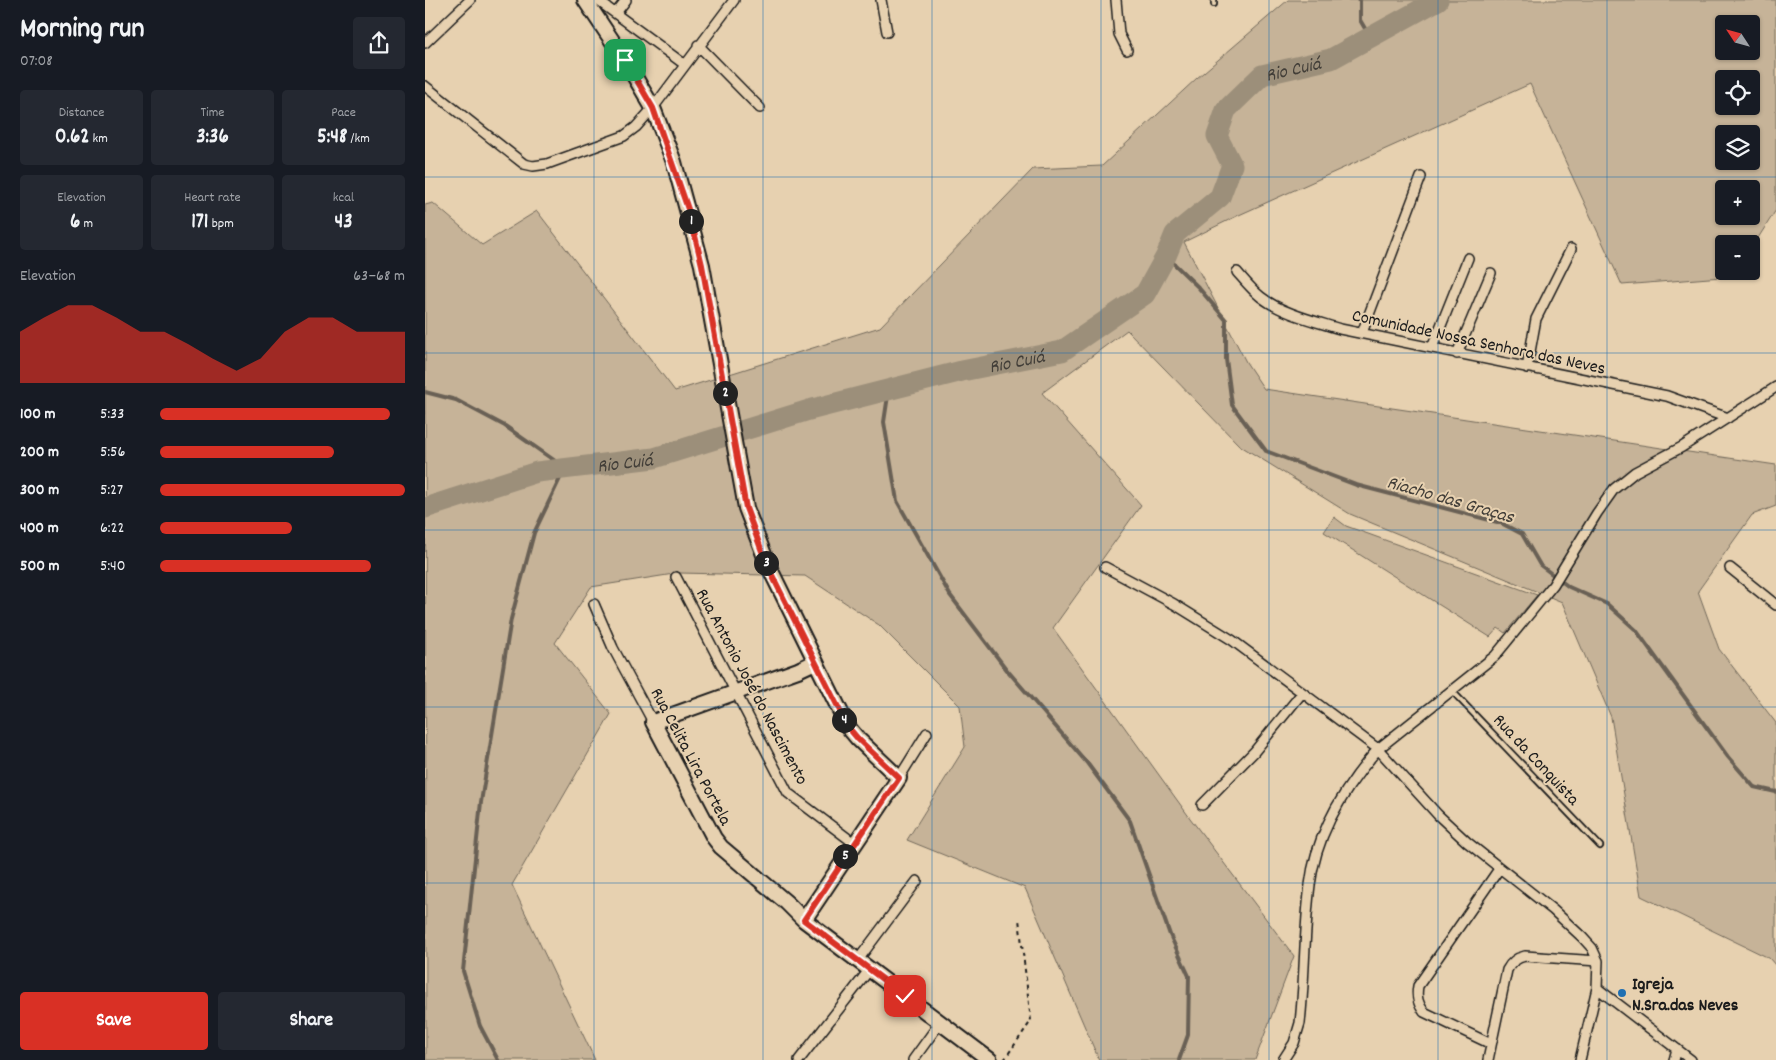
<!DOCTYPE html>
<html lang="en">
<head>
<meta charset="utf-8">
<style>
  :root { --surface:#171b24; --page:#242831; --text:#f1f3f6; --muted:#9ea1a6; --accent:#d93025 }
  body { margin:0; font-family:Dekko,sans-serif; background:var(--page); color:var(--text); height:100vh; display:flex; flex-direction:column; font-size:19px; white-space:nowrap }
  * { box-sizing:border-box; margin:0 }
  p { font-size:16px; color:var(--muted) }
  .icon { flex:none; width:28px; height:28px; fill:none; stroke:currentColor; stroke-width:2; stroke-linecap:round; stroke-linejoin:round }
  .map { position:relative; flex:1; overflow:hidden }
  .drawer { display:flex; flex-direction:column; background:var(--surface); width:425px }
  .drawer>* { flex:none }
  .needle { width:32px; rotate:306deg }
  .tools { position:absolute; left:1290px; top:15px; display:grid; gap:10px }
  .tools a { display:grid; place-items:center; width:45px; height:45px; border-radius:5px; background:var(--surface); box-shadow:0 1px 4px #0004; font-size:25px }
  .pin { position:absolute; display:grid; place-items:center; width:42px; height:42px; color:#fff; margin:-21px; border-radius:10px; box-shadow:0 2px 8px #0006 }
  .km { position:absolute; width:25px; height:25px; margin:-12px; border-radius:50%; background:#222; color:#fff; font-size:14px; line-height:25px; text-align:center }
  .round { display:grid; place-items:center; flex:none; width:52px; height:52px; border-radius:5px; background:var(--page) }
  .head { display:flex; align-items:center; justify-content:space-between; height:85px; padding:0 20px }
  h1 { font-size:28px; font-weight:700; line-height:38px }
  .stats { display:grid; grid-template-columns:repeat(3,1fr); gap:8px; height:85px; padding:5px 20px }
  .stats div { display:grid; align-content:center; border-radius:5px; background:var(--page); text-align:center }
  .stats b { font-size:21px; font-weight:700 }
  .stats small { font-size:14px; font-weight:400 }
  .stats p { font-size:14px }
  .chart { height:140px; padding:10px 20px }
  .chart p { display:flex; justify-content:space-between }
  .chart svg { width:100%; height:90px; margin-top:5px; fill:var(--accent); opacity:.7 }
  .primary-button { display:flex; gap:10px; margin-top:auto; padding:10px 20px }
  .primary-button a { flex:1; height:58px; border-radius:5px; background:var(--accent); color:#fff; font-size:20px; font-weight:700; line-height:58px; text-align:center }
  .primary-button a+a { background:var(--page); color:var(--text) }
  ul { padding:0 20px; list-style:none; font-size:16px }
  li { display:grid; grid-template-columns:80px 60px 1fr; align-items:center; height:38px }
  li i { height:12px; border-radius:6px; background:var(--accent) }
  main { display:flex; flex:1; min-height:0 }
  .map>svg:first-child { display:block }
</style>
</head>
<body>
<main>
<section class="drawer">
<div class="head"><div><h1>Morning run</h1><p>07:08</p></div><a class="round"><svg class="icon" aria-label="share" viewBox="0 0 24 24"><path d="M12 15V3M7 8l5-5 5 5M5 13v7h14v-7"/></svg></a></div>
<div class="stats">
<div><p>Distance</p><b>0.62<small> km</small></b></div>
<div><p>Time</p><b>3:36</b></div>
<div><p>Pace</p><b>5:48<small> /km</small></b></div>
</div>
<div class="stats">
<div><p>Elevation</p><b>6<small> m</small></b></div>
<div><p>Heart rate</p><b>171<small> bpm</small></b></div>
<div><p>kcal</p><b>43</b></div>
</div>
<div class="chart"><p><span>Elevation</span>63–68 m</p>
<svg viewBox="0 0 160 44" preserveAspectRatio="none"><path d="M0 44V19L10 12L20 6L30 6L40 12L50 19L60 19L70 25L80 32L90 38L100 32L110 19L120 12L130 12L140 19L150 19L160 19V44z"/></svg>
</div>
<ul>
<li><b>100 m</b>5:33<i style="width:94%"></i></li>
<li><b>200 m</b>5:56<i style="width:71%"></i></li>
<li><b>300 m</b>5:27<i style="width:100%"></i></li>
<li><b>400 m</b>6:22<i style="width:54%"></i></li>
<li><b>500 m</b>5:40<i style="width:86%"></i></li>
</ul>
<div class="primary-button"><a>Save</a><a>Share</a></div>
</section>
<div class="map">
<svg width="1351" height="1060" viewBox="0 0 1351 1060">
  <rect width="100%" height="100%" fill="#e7d1b0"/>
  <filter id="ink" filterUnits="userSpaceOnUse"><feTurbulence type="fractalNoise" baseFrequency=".02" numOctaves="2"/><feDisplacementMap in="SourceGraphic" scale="10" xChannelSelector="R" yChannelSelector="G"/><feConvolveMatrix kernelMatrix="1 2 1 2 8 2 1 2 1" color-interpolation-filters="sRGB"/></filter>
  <g filter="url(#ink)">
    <!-- green -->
    <path fill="#c6b398" stroke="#71685a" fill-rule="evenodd" d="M863,0H1351V210L1326,249V244H1299V271H1313L1309,276L1197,285L1105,84L814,215L759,242L821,362L839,389L1351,465V506L1327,515L1273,591L1294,649L1351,723V966L1344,958L1216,896L1186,717L1137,602L925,514L814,445L702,330L617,393L716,505L628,628L765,818L869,956L830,1060H674L600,888L482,840L540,747L535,706L454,625L380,576L255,573L166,587L130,643L186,714L87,885L170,1060H1L0,205L8,203L57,245L112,211L250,391L455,327L608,169L677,166L772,78ZM1299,24H1326V51H1299ZM1299,79H1326V106H1299ZM1299,134H1326V161H1299ZM1299,189H1326V216H1299Z
      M909,517L921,526L1112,595L1080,633L1073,628L1065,637L899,532Z"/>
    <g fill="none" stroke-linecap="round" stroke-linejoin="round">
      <!-- stream -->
      <path stroke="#696154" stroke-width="4" d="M935,0V20L945,37
        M741,256L773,287L801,320V359L807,405L841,451L931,485L1076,523L1097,534L1115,565L1144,587L1182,604L1211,630L1303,757L1329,787L1351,792
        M464,389L459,422L472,501L525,595L582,670L662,763L705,821L745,935L764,976L763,1035L754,1060
        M0,392L31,400L80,426L140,468L109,533L86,619L56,802L38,971L55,1026L73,1060"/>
      <!-- river -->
      <path stroke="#9c8f7a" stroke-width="21" id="s1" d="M0,508L112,472L229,458L384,410L537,371L637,351L720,294L741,256L750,234L795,197L807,165L792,136L801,110L837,75L906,59L1013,0"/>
      <defs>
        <path id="lane" d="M789,4V0
          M1028,692L1175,846"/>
        <path id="street" d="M172,0L259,64
          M456,0L462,32
          M691,0L694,34L702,50
          M191,13L201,0
          M0,43L45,0
          M273,45L335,108
          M0,86L99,164L108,166L122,164L199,136L211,127L228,108L309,0
          M812,272C819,280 827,290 836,297C858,314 890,321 915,329L1242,396L1303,418
          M937,333L996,177
          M1007,348L1043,258
          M1032,354L1066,273
          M1102,368L1111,319L1146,249
          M680,567L749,604L807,640L953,749L1013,815L1042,842L1128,910L1157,937L1167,948L1173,961L1172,988L1155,1060
          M1305,568L1351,605
          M251,577L363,793L429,843
          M169,604L188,648L228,722
          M474,778L502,733
          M777,805L829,752L877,693
          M433,960L492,881
          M1172,988L1266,1060
          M1066,1044L999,1012C993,1004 991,997 993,986L1074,869
          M374,1060L445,969
          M488,1060L514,1024
          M858,1060L869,1043L875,1023C880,977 879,931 885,885C891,834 920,787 953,749L1070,656L1128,585L1172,513L1189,489L1210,472L1257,447L1351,387
          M1063,1060L1082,970C1086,962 1091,958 1100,956L1173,961
          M1249,1060L1252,1049"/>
        <path id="secondary" d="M160,0L200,60L228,108L249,162L277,265L321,508L343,565L423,727L433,739L474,778L379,920
          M390,662L373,670L228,722L289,838L296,847L362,903L379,920L565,1060"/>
      </defs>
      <!-- lane casing -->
      <use href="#lane" stroke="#1c1c1c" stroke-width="8"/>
      <!-- street casing -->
      <use href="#street" stroke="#1c1c1c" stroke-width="12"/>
      <!-- secondary casing -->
      <use href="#secondary" stroke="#1c1c1c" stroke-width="18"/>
      <!-- path -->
      <path stroke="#1c1c1c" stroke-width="2" stroke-dasharray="4 4" stroke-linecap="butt" d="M579,1060L606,1021L594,919"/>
      <!-- lane -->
      <use href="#lane" stroke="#e7d1b0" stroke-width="4.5"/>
      <!-- street -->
      <use href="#street" stroke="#e7d1b0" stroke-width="9"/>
      <!-- secondary -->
      <use href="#secondary" stroke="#e7d1b0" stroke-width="14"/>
    </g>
  </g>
  <g fill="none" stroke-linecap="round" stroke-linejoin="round" filter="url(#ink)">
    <defs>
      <path id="route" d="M200,60L228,108L265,215L277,265L321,508L342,565L423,727L433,739L474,778L379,920L480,996"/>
    </defs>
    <!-- route casing -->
    <use href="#route" stroke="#fff" stroke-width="10"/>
    <!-- route -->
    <use href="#route" stroke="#d93025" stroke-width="6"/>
  </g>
  <!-- grid -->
  <path fill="none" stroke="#1f6fb2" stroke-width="1" stroke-opacity="0.55" d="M169,0V1060M338,0V1060M507,0V1060M676,0V1060M844,0V1060M1013,0V1060M1182,0V1060M0,177H1351M0,353H1351M0,530H1351M0,707H1351M0,883H1351"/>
  <!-- markers -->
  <circle fill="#1f6fb2" stroke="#e7d1b0" stroke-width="2" cx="1197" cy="993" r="5"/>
  <g text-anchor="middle" stroke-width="4" stroke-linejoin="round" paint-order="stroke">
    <!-- street labels -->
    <g font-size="18" fill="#1c1c1c" stroke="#e7d1b0">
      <text transform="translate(1054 341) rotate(12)" y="6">Comunidade Nossa Senhora das Neves</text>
      <text transform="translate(328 686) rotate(62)" y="6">Rua Antonio José do Nascimento</text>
      <text transform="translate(267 756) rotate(62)" y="6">Rua Celita Lira Portela</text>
      <text transform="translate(1112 759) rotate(47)" y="6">Rua da Conquista</text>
    </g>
    <!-- poi labels -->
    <g font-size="18" font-weight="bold" fill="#1c1c1c" stroke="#e7d1b0" text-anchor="start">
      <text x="1207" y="989">Igreja<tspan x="1207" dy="21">N.Sra.das Neves</tspan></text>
    </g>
    <!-- water labels -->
    <g font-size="19" font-style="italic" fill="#423e38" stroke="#e7d1b0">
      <text dy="7" stroke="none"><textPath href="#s1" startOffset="1060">Rio Cuiá</textPath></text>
      <text dy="7" stroke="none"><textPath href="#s1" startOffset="611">Rio Cuiá</textPath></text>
      <text dy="7" stroke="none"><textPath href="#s1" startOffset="206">Rio Cuiá</textPath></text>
      <text transform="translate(1026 498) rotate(16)" y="7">Riacho das Graças</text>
    </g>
  </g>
</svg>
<div class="tools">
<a><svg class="needle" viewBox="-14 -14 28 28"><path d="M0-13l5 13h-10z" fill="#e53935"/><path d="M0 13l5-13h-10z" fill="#9ea1a6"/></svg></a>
<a><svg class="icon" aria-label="locate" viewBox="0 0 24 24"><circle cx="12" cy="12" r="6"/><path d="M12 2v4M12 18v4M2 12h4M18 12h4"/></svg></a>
<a><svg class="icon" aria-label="layers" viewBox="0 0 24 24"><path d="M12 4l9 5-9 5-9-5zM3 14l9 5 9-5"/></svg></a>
<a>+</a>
<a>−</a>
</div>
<div class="pin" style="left:200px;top:60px;background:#1e9e55"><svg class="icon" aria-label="arrive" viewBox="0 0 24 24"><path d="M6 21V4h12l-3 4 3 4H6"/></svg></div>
<div class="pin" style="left:480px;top:996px;background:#d93025"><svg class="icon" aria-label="check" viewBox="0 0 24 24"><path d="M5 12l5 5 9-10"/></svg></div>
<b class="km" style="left:266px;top:221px">1</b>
<b class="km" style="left:300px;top:393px">2</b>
<b class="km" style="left:341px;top:563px">3</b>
<b class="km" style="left:419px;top:720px">4</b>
<b class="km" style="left:420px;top:856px">5</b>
</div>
</main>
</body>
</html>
